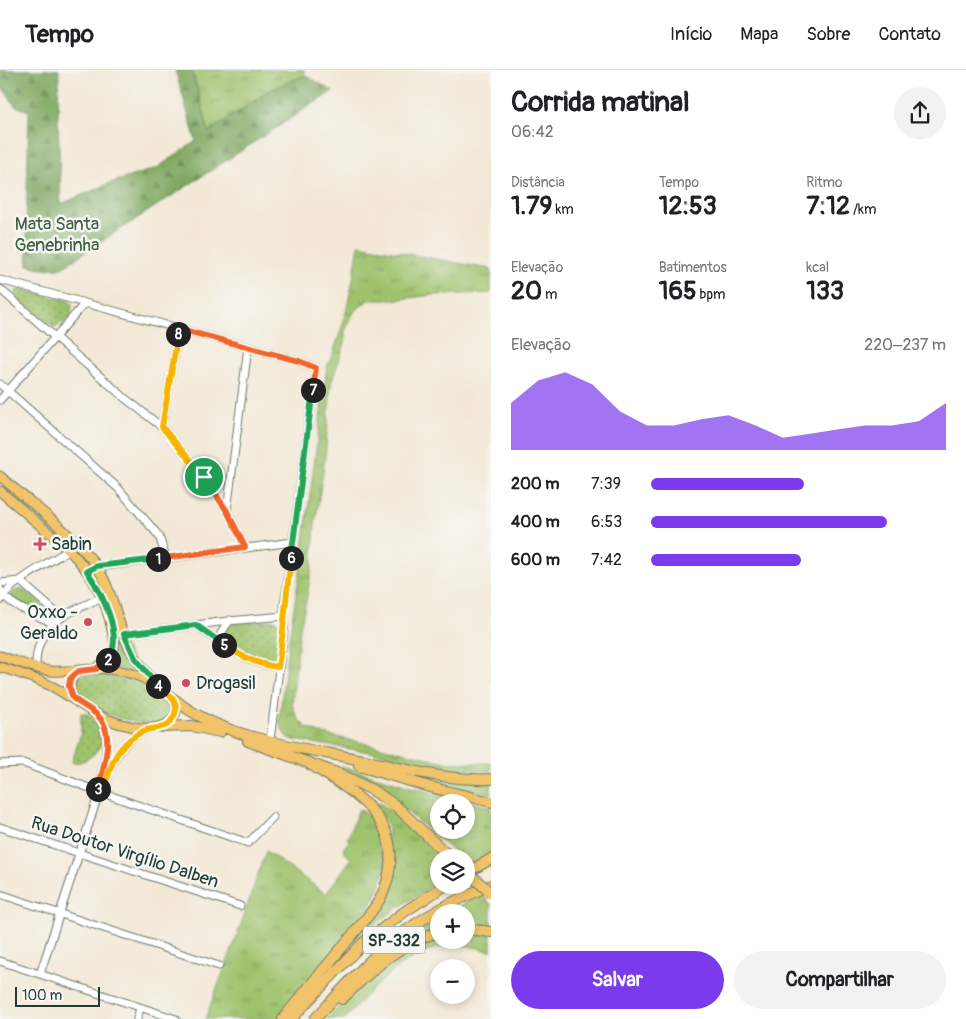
<!DOCTYPE html>
<html lang="pt">
<head>
<meta charset="utf-8">
<style>
  :root { --surface:#fff; --page:#f2f2f2; --text:#202124; --muted:#757577; --line:#e0e0e0; --accent:#7c3aed }
  body { margin:0; font-family:Pangolin,sans-serif; background:var(--page); color:var(--text); height:100vh; display:flex; flex-direction:column; font-size:19px; white-space:nowrap }
  * { box-sizing:border-box; margin:0 }
  p { font-size:16px; color:var(--muted) }
  .icon { flex:none; width:28px; height:28px; fill:none; stroke:currentColor; stroke-width:2; stroke-linecap:round; stroke-linejoin:round }
  .map { position:relative; flex:1; overflow:hidden }
  .side { display:flex; flex-direction:column; background:var(--surface); width:475px }
  .side>* { flex:none }
  .tools { position:absolute; left:430px; top:724px; display:grid; gap:10px }
  .tools a { display:grid; place-items:center; width:45px; height:45px; border-radius:50%; background:var(--surface); box-shadow:0 2px 8px #0003; font-size:25px }
  .scale { position:absolute; left:15px; bottom:12px; width:85px; box-sizing:border-box; padding-left:5px; border:2px solid #1f3d34; border-top:0; font-size:14px; line-height:18px; white-space:nowrap; color:#1f3d34; -webkit-text-stroke:4px #f6f6f2; paint-order:stroke }
  .pin { position:absolute; display:grid; place-items:center; width:42px; height:42px; color:#fff; margin:-21px; border:2px solid #fff; border-radius:50%; box-shadow:0 1px 5px #0007 }
  .km { position:absolute; width:25px; height:25px; margin:-12px; border-radius:50%; background:#222; color:#fff; font-size:14px; line-height:25px; text-align:center }
  .round { display:grid; place-items:center; flex:none; width:52px; height:52px; border-radius:26px; background:var(--page) }
  .summary { display:flex; align-items:center; justify-content:space-between; height:85px; padding:0 20px }
  h1 { font-size:28px; font-weight:800; line-height:38px }
  .figures { display:grid; grid-template-columns:repeat(3,1fr); gap:8px; height:85px; padding:5px 20px }
  .figures div { display:grid; align-content:center }
  .figures b { font-size:25px; font-weight:800 }
  .figures small { font-size:14px; font-weight:400 }
  .figures p { font-size:14px }
  .chart { height:140px; padding:10px 20px }
  .chart p { display:flex; justify-content:space-between }
  .chart svg { width:100%; height:90px; margin-top:5px; fill:var(--accent); opacity:.7 }
  .action { display:flex; gap:10px; margin-top:auto; padding:10px 20px }
  .action a { flex:1; height:58px; border-radius:30px; background:var(--accent); color:#fff; font-size:20px; font-weight:800; line-height:58px; text-align:center }
  .action a+a { background:var(--page); color:var(--text) }
  ul { padding:0 20px; list-style:none; font-size:16px }
  li { display:grid; grid-template-columns:80px 60px 1fr; align-items:center; height:38px }
  li i { height:12px; border-radius:6px; background:var(--accent) }
  header { display:flex; align-items:center; gap:30px; box-sizing:border-box; height:70px; padding:0 25px; background:var(--surface); border-bottom:1px solid var(--line) }
  header strong { font-size:24px }
  nav { display:flex; gap:28px; margin-inline-start:auto; font-size:18px }
  main { display:flex; flex:1; min-height:0 }
  .map>svg:first-child { display:block }
</style>
</head>
<body>
<header>
<strong>Tempo</strong>
<nav><a>Início</a><a>Mapa</a><a>Sobre</a><a>Contato</a></nav>
</header>
<main>
<div class="map">
<svg width="491" height="949" viewBox="0 0 491 949">
  <defs>
    <pattern id="grass-tufts" width="24" height="20" patternUnits="userSpaceOnUse" patternTransform="scale(1.25)"><rect width="24" height="20" fill="#9fc26c"/><path d="M3 7l-1-3M5 7V3M7 7l1-3M15 17l-1-3M17 17v-4M19 17l1-3" fill="none" stroke="#819f5a"/></pattern>
    <pattern id="forest-firs" width="22" height="20" patternUnits="userSpaceOnUse" patternTransform="scale(1.25)"><rect width="22" height="20" fill="#7fa860"/><path d="M5 1l3.5 6h-7zM16 11l3.5 6h-7z" fill="#678a50"/></pattern>
    <pattern id="park-dots" width="8" height="8" patternUnits="userSpaceOnUse" patternTransform="scale(1.25)"><rect width="8" height="8" fill="#9fc26c"/><path d="M2 2h.1M6 6h.1" fill="none" stroke="#819f5a" stroke-width="1.8" stroke-linecap="round"/></pattern>
  </defs>
  <rect width="100%" height="100%" fill="#f6f6f2"/>
  <filter id="ink" filterUnits="userSpaceOnUse"><feTurbulence type="fractalNoise" baseFrequency=".02" numOctaves="2"/><feDisplacementMap in="SourceGraphic" scale="10" xChannelSelector="R" yChannelSelector="G"/><feConvolveMatrix kernelMatrix="1 2 1 2 8 2 1 2 1" color-interpolation-filters="sRGB"/></filter>
  <filter id="wash" filterUnits="userSpaceOnUse"><feTurbulence type="fractalNoise" baseFrequency=".0096" numOctaves="4" result="noise"/><feDisplacementMap in="SourceGraphic" scale="20" xChannelSelector="R" yChannelSelector="G"/><feGaussianBlur stdDeviation="1.12" result="paint"/><feColorMatrix in="noise" values="0 0 0 0 0 0 0 0 0 0 0 0 0 0 0 0 0 1.4 0 .05"/><feComposite in="paint" operator="in"/></filter>
  <g filter="url(#wash)">
    <rect width="100%" height="100%" fill="#f3e8d5"/>
    <!-- grass -->
    <path fill="url(#grass-tufts)" stroke="#5f8050" fill-rule="evenodd" d="M192,0H304L305,5L270,20L209,62Z
      M359,175L491,199V223L432,225L393,230H368L354,242L345,261V273L331,313L325,388L315,454L312,497L306,532L300,557L292,635L298,649L306,657L319,663L450,693H491V701L453,699L418,693L383,684L294,670L286,666L279,653L289,568L300,501L327,297C345,259 352,216 359,175Z
      M95,504H97C114,537 117,579 146,606L106,596L115,586Z
      M340,696L415,718L491,737V784L469,796L466,793V788L460,787L391,728L337,701ZM439,732H466V760H439Z
      M402,702L491,713V724L438,713Z
      M357,718L387,738L440,787L439,788V812L396,839L347,877L385,825L388,755L378,740Z
      M359,739C401,764 386,811 366,844L278,949H205L236,869L266,781L326,824L351,789L345,783L343,779L349,771L347,769Z
      M481,824L491,834V857L466,854V842H449Z
      M439,848V858L399,874Z
      M466,864L491,865V881C480,879 468,875 457,875C409,877 374,916 345,949H327L386,892L422,870L439,867V870H466Z"/>
    <!-- forest -->
    <path fill="url(#forest-firs)" stroke="#4f724a" d="M0,0H59L58,48L61,134L110,113L157,98L196,71L175,0H192L209,62L270,20L305,5L333,21L61,198L44,199L28,195L26,157L29,41L15,36L2,17L0,14Z"/>
    <!-- park -->
    <path fill="url(#park-dots)" stroke="#5f8050" d="M19,219L69,231L72,235L71,246L64,252L54,257L17,228L16,221Z
      M21,519L32,525L43,535L42,542L12,529V522Z
      M274,550L282,554L278,587L273,592C259,593 233,580 224,569L228,556L233,554Z
      M93,602C104,602 125,603 135,607C139,609 168,627 171,630C171,631 173,637 173,638C173,668 113,647 99,641C91,637 83,632 76,626L73,613L81,605Z
      M81,643C95,644 99,655 105,666C99,681 91,690 75,693L72,692L81,663Z"/>
  </g>
  <g filter="url(#ink)">
    <g fill="none" stroke-linecap="round" stroke-linejoin="round">
      <defs>
        <path id="minor" d="M0,210L299,291L316,298L284,537V560L270,670
          M0,219L126,329L162,357L204,407L227,441L245,477
          M0,314L118,418L159,466L166,488
          M0,330L85,233
          M162,357L179,259
          M227,441L248,277
          M87,501L97,497L293,472
          M0,513L20,511L61,547
          M0,519C5,535 39,546 53,553
          M0,531C6,515 53,490 69,480
          M196,555C221,573 246,594 278,597
          M124,564L228,551L284,546
          M220,573L221,563L230,550
          M36,597C35,553 69,543 102,527
          M0,694L23,693L97,721L248,773L273,747
          M101,725C105,719 107,710 109,703C116,682 128,666 150,659
          M0,757L240,836
          M0,824L219,896
          M0,891L176,949
          M40,904L97,729C97,719 100,711 102,702C108,680 109,665 98,645
          M137,949L140,938"/>
        <path id="major" d="M0,406C30,433 74,464 97,497C113,521 116,549 128,575C134,589 145,599 154,612
          M0,421L69,480C91,502 106,529 112,560C114,568 116,575 113,583C109,590 103,594 96,598
          M0,586C16,591 34,599 51,601C67,602 81,599 97,599C121,598 145,606 164,621C171,626 179,632 176,642C167,670 118,655 98,645C82,637 69,625 53,617C36,608 18,603 0,597
          M73,629C68,617 69,609 79,601"/>
        <path id="highway" d="M174,629C222,669 303,678 363,690C405,699 448,711 491,709
          M162,657L192,656L220,662
          M248,671L342,705L374,721L396,736L451,788
          M359,696L430,717L491,732
          M466,803L491,789
          M466,859L491,862
          M342,929C371,901 398,873 439,862
          M283,949C304,922 327,896 349,869C360,856 373,842 381,827C391,807 394,781 385,760C370,729 335,710 308,693
          M291,949L362,874L404,842L446,815
          M315,949C342,920 368,889 400,865C428,844 459,828 491,815"/>
      </defs>
      <!-- minor casing -->
      <use href="#minor" stroke="#69796c" stroke-width="9"/>
      <!-- major casing -->
      <use href="#major" stroke="#69796c" stroke-width="11"/>
      <!-- highway casing -->
      <use href="#highway" stroke="#69796c" stroke-width="12"/>
      <!-- minor -->
      <use href="#minor" stroke="#fff" stroke-width="7"/>
      <!-- major -->
      <use href="#major" stroke="#f1c36a" stroke-width="9"/>
      <!-- highway -->
      <use href="#highway" stroke="#f1c36a" stroke-width="10"/>
      <defs>
        <path id="highway-bridge" d="M466,801L491,823"/>
      </defs>
      <!-- highway-bridge casing -->
      <use href="#highway-bridge" stroke="#69796c" stroke-width="12" stroke-linecap="butt"/>
      <!-- highway-bridge -->
      <use href="#highway-bridge" stroke="#f1c36a" stroke-width="10"/>
    </g>
  </g>
  <g fill="none" stroke-linecap="round" stroke-linejoin="round" filter="url(#ink)">
    <defs>
      <path id="split-1" d="M158,489L245,477L227,441L204,407"/>
      <path id="split-2" d="M108,590C125,566 101,522 87,501L97,496L158,489"/>
      <path id="split-3" d="M98,719C103,698 117,661 96,644C89,638 80,634 73,628L69,616L70,609L74,605L79,601L96,599L108,590"/>
      <path id="split-4" d="M98,719L97,729C109,715 108,694 120,680C126,672 135,665 144,661C151,658 160,659 167,655C170,653 172,650 174,646C181,632 169,624 158,616"/>
      <path id="split-5" d="M158,616L135,588L124,564L196,555L224,575"/>
      <path id="split-6" d="M224,575C240,586 259,595 278,597C284,561 286,524 291,488"/>
      <path id="split-7" d="M291,488L313,320"/>
      <path id="split-8" d="M178,264L180,259L299,291L316,298L313,320"/>
      <path id="split-9" d="M178,264L162,357L204,407"/>
    </defs>
    <!-- split-1 casing -->
    <use href="#split-1" stroke="#fff" stroke-width="10"/>
    <!-- split-2 casing -->
    <use href="#split-2" stroke="#fff" stroke-width="10"/>
    <!-- split-3 casing -->
    <use href="#split-3" stroke="#fff" stroke-width="10"/>
    <!-- split-4 casing -->
    <use href="#split-4" stroke="#fff" stroke-width="10"/>
    <!-- split-5 casing -->
    <use href="#split-5" stroke="#fff" stroke-width="10"/>
    <!-- split-6 casing -->
    <use href="#split-6" stroke="#fff" stroke-width="10"/>
    <!-- split-7 casing -->
    <use href="#split-7" stroke="#fff" stroke-width="10"/>
    <!-- split-8 casing -->
    <use href="#split-8" stroke="#fff" stroke-width="10"/>
    <!-- split-9 casing -->
    <use href="#split-9" stroke="#fff" stroke-width="10"/>
    <!-- split-1 -->
    <use href="#split-1" stroke="#f0652b" stroke-width="6"/>
    <!-- split-2 -->
    <use href="#split-2" stroke="#22a559" stroke-width="6"/>
    <!-- split-3 -->
    <use href="#split-3" stroke="#f0652b" stroke-width="6"/>
    <!-- split-4 -->
    <use href="#split-4" stroke="#f5b400" stroke-width="6"/>
    <!-- split-5 -->
    <use href="#split-5" stroke="#22a559" stroke-width="6"/>
    <!-- split-6 -->
    <use href="#split-6" stroke="#f5b400" stroke-width="6"/>
    <!-- split-7 -->
    <use href="#split-7" stroke="#22a559" stroke-width="6"/>
    <!-- split-8 -->
    <use href="#split-8" stroke="#f0652b" stroke-width="6"/>
    <!-- split-9 -->
    <use href="#split-9" stroke="#f5b400" stroke-width="6"/>
  </g>
  <!-- markers -->
  <g fill="#d1495b" stroke="#f6f6f2" stroke-width="2">
    <path d="M37.5 466.5h5v5h5v5h-5v5h-5v-5h-5v-5h5z"/>
    <circle cx="88" cy="552" r="5"/>
    <circle cx="186" cy="613" r="5"/>
  </g>
  <g text-anchor="middle" stroke-width="5" stroke-linejoin="round" paint-order="stroke">
    <!-- shield labels -->
    <rect fill="#f6f6f2" stroke="#60746d" stroke-width="1" x="363" y="856.5" width="62" height="27" rx="4"/>
    <g font-size="16" font-weight="bold" fill="#1f3d34">
      <text x="394" y="876">SP-332</text>
    </g>
    <!-- park labels -->
    <g font-size="18" fill="#3f5e42" stroke="#f6f6f2">
      <text x="57" y="160">Mata Santa<tspan x="57" dy="21">Genebrinha</tspan></text>
    </g>
    <!-- poi labels -->
    <g font-size="18" fill="#1f3d34" stroke="#f6f6f2" text-anchor="start">
      <text x="51" y="480">Sabin</text>
      <text x="78" y="548" text-anchor="end">Oxxo -<tspan x="78" dy="21">Geraldo</tspan></text>
      <text x="196" y="619">Drogasil</text>
    </g>
    <!-- street labels -->
    <g font-size="18" fill="#1f3d34" stroke="#f6f6f2">
      <text transform="translate(125 782) rotate(18)" y="6">Rua Doutor Virgílio Dalben</text>
    </g>
  </g>
</svg>
<div class="tools">
<a><svg class="icon" aria-label="locate" viewBox="0 0 24 24"><circle cx="12" cy="12" r="6"/><path d="M12 2v4M12 18v4M2 12h4M18 12h4"/></svg></a>
<a><svg class="icon" aria-label="layers" viewBox="0 0 24 24"><path d="M12 4l9 5-9 5-9-5zM3 14l9 5 9-5"/></svg></a>
<a>+</a>
<a>−</a>
</div>
<div class="scale">100 m</div>
<div class="pin" style="left:204px;top:407px;background:#1e9e55"><svg class="icon" aria-label="arrive" viewBox="0 0 24 24"><path d="M6 21V4h12l-3 4 3 4H6"/></svg></div>
<b class="km" style="left:158px;top:489px">1</b>
<b class="km" style="left:108px;top:590px">2</b>
<b class="km" style="left:98px;top:719px">3</b>
<b class="km" style="left:158px;top:616px">4</b>
<b class="km" style="left:224px;top:575px">5</b>
<b class="km" style="left:291px;top:488px">6</b>
<b class="km" style="left:313px;top:320px">7</b>
<b class="km" style="left:178px;top:264px">8</b>
</div>
<section class="side">
<div class="summary"><div><h1>Corrida matinal</h1><p>06:42</p></div><a class="round"><svg class="icon" aria-label="share" viewBox="0 0 24 24"><path d="M12 15V3M7 8l5-5 5 5M5 13v7h14v-7"/></svg></a></div>
<div class="figures">
<div><p>Distância</p><b>1.79<small> km</small></b></div>
<div><p>Tempo</p><b>12:53</b></div>
<div><p>Ritmo</p><b>7:12<small> /km</small></b></div>
</div>
<div class="figures">
<div><p>Elevação</p><b>20<small> m</small></b></div>
<div><p>Batimentos</p><b>165<small> bpm</small></b></div>
<div><p>kcal</p><b>133</b></div>
</div>
<div class="chart"><p><span>Elevação</span>220–237 m</p>
<svg viewBox="0 0 160 44" preserveAspectRatio="none"><path d="M0 44V21L10 10L20 6L30 12L40 25L50 32L60 32L70 29L80 27L90 32L100 38L110 36L120 34L130 32L140 32L150 30L160 21V44z"/></svg>
</div>
<ul>
<li><b>200 m</b>7:39<i style="width:52%"></i></li>
<li><b>400 m</b>6:53<i style="width:80%"></i></li>
<li><b>600 m</b>7:42<i style="width:51%"></i></li>
</ul>
<div class="action"><a>Salvar</a><a>Compartilhar</a></div>
</section>
</main>
</body>
</html>
